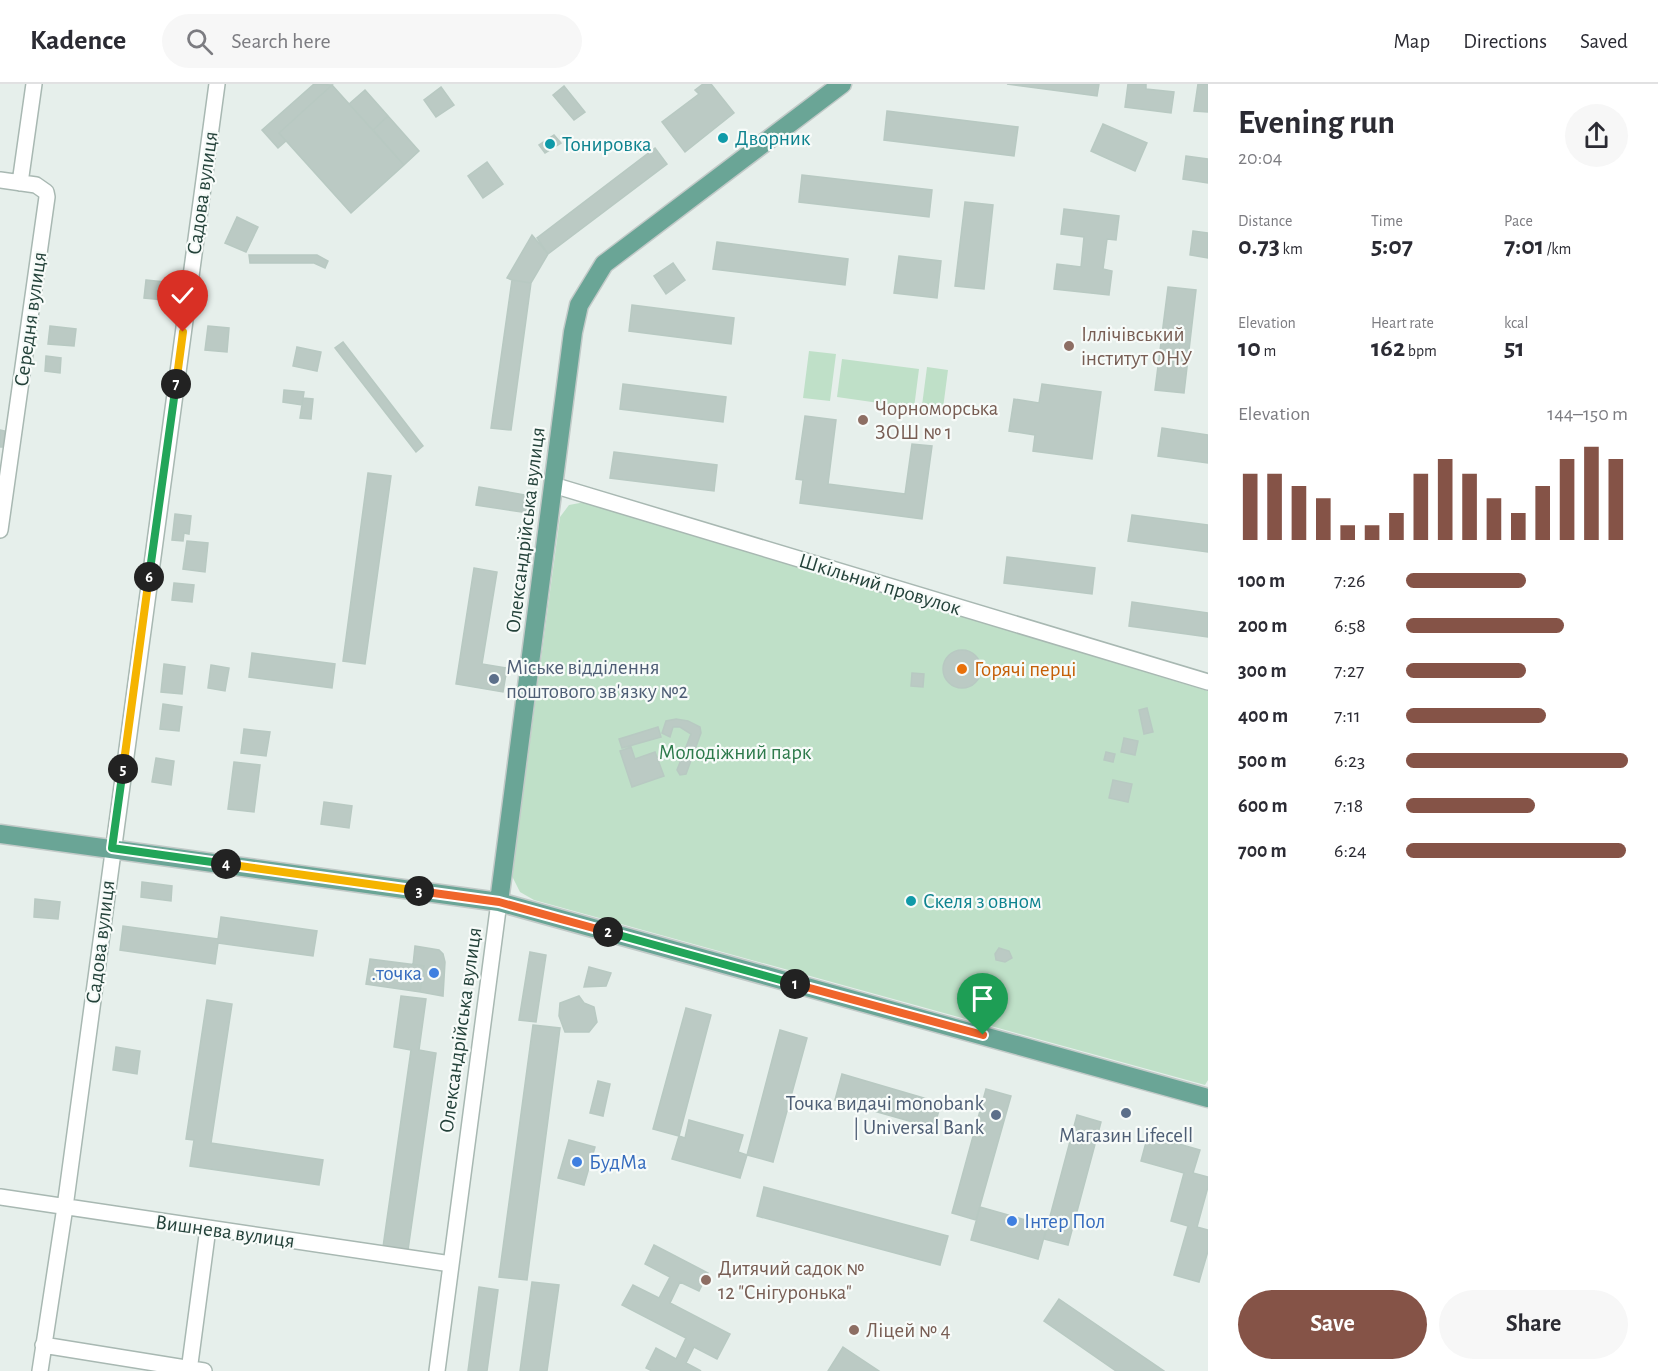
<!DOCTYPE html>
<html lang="en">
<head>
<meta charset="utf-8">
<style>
  :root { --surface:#fff; --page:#f7f7f7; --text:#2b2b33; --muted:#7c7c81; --line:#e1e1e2; --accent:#855347 }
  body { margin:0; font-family:"Alegreya Sans",sans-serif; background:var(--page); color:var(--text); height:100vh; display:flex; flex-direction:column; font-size:22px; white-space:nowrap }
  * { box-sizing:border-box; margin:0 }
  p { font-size:20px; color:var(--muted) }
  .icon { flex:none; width:33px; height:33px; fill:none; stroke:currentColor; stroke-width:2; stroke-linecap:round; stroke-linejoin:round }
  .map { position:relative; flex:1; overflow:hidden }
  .drawer { display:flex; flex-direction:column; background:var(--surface); width:450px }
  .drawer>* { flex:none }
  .pin { position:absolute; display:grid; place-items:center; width:51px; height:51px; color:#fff; margin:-62px -26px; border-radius:50% 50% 50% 0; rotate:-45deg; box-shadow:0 0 6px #0007 }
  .pin .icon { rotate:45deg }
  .km { position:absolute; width:30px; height:30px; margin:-15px; border-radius:50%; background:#222; color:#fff; font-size:16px; line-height:30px; text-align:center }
  .round { display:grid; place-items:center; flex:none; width:63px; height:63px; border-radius:32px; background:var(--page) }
  .overview { display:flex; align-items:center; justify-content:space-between; height:102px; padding:0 30px }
  h1 { font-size:33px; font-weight:600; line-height:45px }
  .figures { display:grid; grid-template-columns:repeat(3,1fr); gap:9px; height:102px; padding:6px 30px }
  .figures div { display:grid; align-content:center }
  .figures b { font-size:26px; font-weight:600 }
  .figures small { font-size:16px; font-weight:400 }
  .figures p { font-size:16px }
  .chart { height:168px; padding:12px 30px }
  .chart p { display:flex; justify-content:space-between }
  .chart svg { width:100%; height:108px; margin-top:6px; stroke:var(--accent); stroke-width:6 }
  .button { display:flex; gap:12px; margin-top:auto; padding:12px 30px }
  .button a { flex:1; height:69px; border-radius:36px; background:var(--accent); color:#fff; font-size:24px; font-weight:600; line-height:69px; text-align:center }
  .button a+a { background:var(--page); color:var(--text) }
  ul { padding:0 30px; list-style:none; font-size:20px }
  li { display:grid; grid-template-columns:96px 72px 1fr; align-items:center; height:45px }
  li i { height:15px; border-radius:8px; background:var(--accent) }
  header { display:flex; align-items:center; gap:36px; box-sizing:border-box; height:84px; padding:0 30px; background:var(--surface); border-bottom:2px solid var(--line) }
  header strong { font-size:28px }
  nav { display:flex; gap:33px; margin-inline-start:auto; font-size:21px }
  .search { width:420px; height:54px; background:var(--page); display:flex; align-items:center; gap:15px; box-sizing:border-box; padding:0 21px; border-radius:33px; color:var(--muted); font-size:22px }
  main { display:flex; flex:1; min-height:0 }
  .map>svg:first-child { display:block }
</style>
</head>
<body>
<header>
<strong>Kadence</strong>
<div class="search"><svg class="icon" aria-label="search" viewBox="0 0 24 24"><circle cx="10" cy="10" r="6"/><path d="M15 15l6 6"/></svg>Search here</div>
<nav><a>Map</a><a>Directions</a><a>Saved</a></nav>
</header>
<main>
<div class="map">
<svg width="1208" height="1287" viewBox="0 0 1208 1287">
  <rect width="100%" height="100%" fill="#e6efeb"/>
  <!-- green -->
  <path fill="#bfe0c8" d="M809,267L836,270L830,317L803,314Z
    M842,275L919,285L914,324L837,313Z
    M927,283L948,286L942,332L921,329Z
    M585,418L1208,607V996L1205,1001L534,816L520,808L512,792L560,433L569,421Z"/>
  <!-- building -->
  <path fill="#bbcac4" stroke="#b8c9c2" stroke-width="1.5" d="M314,0L332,1L279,49L286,57L278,64L262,46Z
    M703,0H711L734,29L685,68L662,38L699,10L695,6Z
    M1007,0H1099L1097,12Z
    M1128,0H1146V5L1174,8L1171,29L1125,23Z
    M1198,0H1208V28L1194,27Z
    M332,1L404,81L351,129L279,49Z
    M564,2L585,28L574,36L553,11Z
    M441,3L454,21L436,33L424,16Z
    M365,6L388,32L373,46L349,20Z
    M887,27L1018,43L1014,72L884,56Z
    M388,32L419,67L404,81L373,46Z
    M1103,40L1147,59L1135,87L1091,67Z
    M554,51L561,59L545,69L539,61Z
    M655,64L667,80L548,170L537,154Z
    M1186,72L1208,75V99L1183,95Z
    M487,78L503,100L483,114L468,92Z
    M802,91L932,106L929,133L799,118Z
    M965,118L993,121L984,205L955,202Z
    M1064,125L1119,132L1116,156L1107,155L1103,185L1112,187L1109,211L1054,205L1057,180L1081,183L1084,153L1061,150Z
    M237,133L258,143L246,168L225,159Z
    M1193,147L1208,149V174L1190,171Z
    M532,151L548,170L531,199L512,196L507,194Z
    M717,158L848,175L845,201L713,185Z
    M249,171H317L328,177L325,184L314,179H250Z
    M899,172L941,177L937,214L894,209Z
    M673,179L685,196L666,210L654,192Z
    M146,196L165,198L164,216L144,214Z
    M512,196L531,199L511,346L491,344Z
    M1168,203L1196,206L1184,309L1155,306Z
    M632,221L734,234L731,260L629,247Z
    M50,242L76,245L74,262L48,260Z
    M208,242L229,244L227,268L205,266Z
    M343,258L423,362L416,368L335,264Z
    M297,263L321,268L317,287L293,282Z
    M46,272L61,274L60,289L45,287Z
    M623,300L726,313L723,338L620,325Z
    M1042,300L1101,308L1092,375L1033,367L1035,351L1009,347L1014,315L1039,319Z
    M284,306L304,308L302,321L283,318Z
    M303,314L313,315L311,335L300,334Z
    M805,332L836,336L828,400L905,410L912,360L932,362L922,435L800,419L803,396L796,395Z
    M1162,344L1208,351V379L1158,372Z
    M0,346L5,347L3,363H0Z
    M614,368L717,381L714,407L610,394Z
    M368,389L391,392L365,580L343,577Z
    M479,403L531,412L528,429L476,421Z
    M175,430L191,432L189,450L184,449L183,457L172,456Z
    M1132,431L1208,441V468L1128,457Z
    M187,457L208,459L205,488L183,485Z
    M1007,473L1095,484L1092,510L1004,499Z
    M474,484L497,488L482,580L507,584L503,608L456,600Z
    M174,499L194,501L192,518L172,516Z
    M1132,518L1208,529V553L1129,542Z
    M943 585a19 19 0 1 1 38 0a19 19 0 1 1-38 0Z
    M252,569L335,580L332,604L249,593Z
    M164,580L185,583L182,610L161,608Z
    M211,581L229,584L225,607L208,604Z
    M912,589L924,590L923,603L911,602Z
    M163,620L182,623L179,647L160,645Z
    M1147,624L1153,648L1144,650L1139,626Z
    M676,635L688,637L700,643L701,649L686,690L680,691L677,686L691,650L680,643H673L670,653L662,649L666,637Z
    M658,643L661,653L622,664L619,655Z
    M244,645L270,648L266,672L241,669Z
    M1124,654L1138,657L1135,671L1121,668Z
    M631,663L635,675L655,668L664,692L632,703L620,667Z
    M1106,668L1115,670L1113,678L1104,676Z
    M156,674L174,677L171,701L152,698Z
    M234,678L260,681L254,728L228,725Z
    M1113,696L1132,700L1128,718L1109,714Z
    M324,718L352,722L349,744L321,740Z
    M142,798L172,802L171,817L141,813Z
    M35,815L60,818L58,835L34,833Z
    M221,833L317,847L313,872L218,859L215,880L120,866L123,842L218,855Z
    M415,862L439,866L443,870L445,878L443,912L420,908L424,882L413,881Z
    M999,864L1009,867L1012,874L1005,878L996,876L995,870Z
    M530,868L546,871L536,938L519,936Z
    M370,875L424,882L420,908L366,900Z
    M589,883L611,889L606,902L584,903Z
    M401,912L426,915L419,966L436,969L408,1166L383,1163L411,966L394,963Z
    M579,912L584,919L594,923L597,938L589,948H565L559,932L560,919Z
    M207,916L232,920L211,1059L323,1076L319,1101L190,1082L194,1056L186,1055Z
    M686,924L711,931L679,1052L653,1045Z
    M533,941L560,944L527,1196L499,1193Z
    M780,946L807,954L773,1078L747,1071Z
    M116,963L140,967L137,990L113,986Z
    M842,990L941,1019L934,1044L835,1016Z
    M598,997L610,1000L603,1032L590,1029Z
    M986,1005L1011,1012L976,1136L952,1129Z
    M1077,1031L1101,1038L1068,1161L1044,1155Z
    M689,1036L743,1051L738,1068L747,1071L740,1094L672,1075L679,1052L685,1054Z
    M1148,1051L1200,1066L1193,1089L1208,1093V1103L1197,1143L1208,1146V1167L1199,1198L1174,1191L1188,1142L1171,1137L1184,1089L1141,1077Z
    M569,1056L595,1063L584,1101L558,1094Z
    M764,1103L948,1152L940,1181L757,1132Z
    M980,1123L1047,1142L1038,1175L971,1156Z
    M654,1161L708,1189L699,1207L680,1198L670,1219L730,1250L717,1275L694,1263L686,1279L701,1287H652L646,1284L656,1264L676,1275L686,1254L622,1221L633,1201L659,1214L670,1193L645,1180Z
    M532,1198L559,1201L547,1287H520Z
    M479,1203L498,1206L487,1287H468Z
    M1059,1215L1164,1287H1116L1044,1237Z
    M843,1263L879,1287H828Z"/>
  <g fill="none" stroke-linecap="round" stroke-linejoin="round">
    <defs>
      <path id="minor" d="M0,96L36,101L46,108L47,113L0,446
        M20,99L34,0
        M553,401L1208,598
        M0,1113L451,1180
        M43,1261L204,1287
        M40,1287L65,1123L217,0
        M189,1287L208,1144
        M437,1287L499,818"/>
      <path id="major" d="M0,750L499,818L1208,1014
        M499,818L573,248L579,221L604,180L842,0"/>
    </defs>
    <!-- minor casing -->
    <use href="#minor" stroke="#a8b8b2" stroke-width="18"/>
    <!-- major casing -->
    <use href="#major" stroke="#c2cac8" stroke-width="21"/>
    <!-- minor -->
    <use href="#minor" stroke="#fff" stroke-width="15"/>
    <!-- major -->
    <use href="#major" stroke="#6aa596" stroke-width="18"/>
  </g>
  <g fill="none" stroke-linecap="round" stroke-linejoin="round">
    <defs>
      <path id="split-1" d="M795,900L983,951"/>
      <path id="split-2" d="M608,848L795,900"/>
      <path id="split-3" d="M419,807L499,818L608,848"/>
      <path id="split-4" d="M226,780L419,807"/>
      <path id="split-5" d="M123,685L112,764L226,780"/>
      <path id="split-6" d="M123,685L149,493"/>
      <path id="split-7" d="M149,493L176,300"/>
      <path id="split-8" d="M176,300L183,248"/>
    </defs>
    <!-- split-1 casing -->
    <use href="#split-1" stroke="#fff" stroke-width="12"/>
    <!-- split-2 casing -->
    <use href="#split-2" stroke="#fff" stroke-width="12"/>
    <!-- split-3 casing -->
    <use href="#split-3" stroke="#fff" stroke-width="12"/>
    <!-- split-4 casing -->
    <use href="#split-4" stroke="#fff" stroke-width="12"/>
    <!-- split-5 casing -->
    <use href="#split-5" stroke="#fff" stroke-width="12"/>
    <!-- split-6 casing -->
    <use href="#split-6" stroke="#fff" stroke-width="12"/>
    <!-- split-7 casing -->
    <use href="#split-7" stroke="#fff" stroke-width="12"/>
    <!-- split-8 casing -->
    <use href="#split-8" stroke="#fff" stroke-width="12"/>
    <!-- split-1 -->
    <use href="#split-1" stroke="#f0652b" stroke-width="8"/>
    <!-- split-2 -->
    <use href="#split-2" stroke="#22a559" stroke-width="8"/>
    <!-- split-3 -->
    <use href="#split-3" stroke="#f0652b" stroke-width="8"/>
    <!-- split-4 -->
    <use href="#split-4" stroke="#f5b400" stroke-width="8"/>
    <!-- split-5 -->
    <use href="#split-5" stroke="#22a559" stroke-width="8"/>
    <!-- split-6 -->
    <use href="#split-6" stroke="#f5b400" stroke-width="8"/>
    <!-- split-7 -->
    <use href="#split-7" stroke="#22a559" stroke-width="8"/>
    <!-- split-8 -->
    <use href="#split-8" stroke="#f5b400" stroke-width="8"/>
  </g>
  <!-- markers -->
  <g fill="#0f9aa8" stroke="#f7fbf9" stroke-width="2">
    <circle cx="723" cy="54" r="6"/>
    <circle cx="550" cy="60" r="6"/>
    <circle cx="911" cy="817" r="6"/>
  </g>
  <g fill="#8d6e63" stroke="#f7fbf9" stroke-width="2">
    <circle cx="1069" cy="262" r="6"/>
    <circle cx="863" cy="336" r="6"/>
    <circle cx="706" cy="1196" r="6"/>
    <circle cx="854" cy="1246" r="6"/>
  </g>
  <circle fill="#e8710a" stroke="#f7fbf9" stroke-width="2" cx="962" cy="585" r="6"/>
  <g fill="#5c6f8a" stroke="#f7fbf9" stroke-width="2">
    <circle cx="494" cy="595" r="6"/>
    <circle cx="1126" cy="1029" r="6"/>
    <circle cx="996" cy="1031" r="6"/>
  </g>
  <g fill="#3f7fe0" stroke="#f7fbf9" stroke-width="2">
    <circle cx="434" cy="889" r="6"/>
    <circle cx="577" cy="1078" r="6"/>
    <circle cx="1012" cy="1137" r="6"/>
  </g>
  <g text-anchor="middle" stroke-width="4.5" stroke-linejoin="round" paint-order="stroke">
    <!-- culture labels -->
    <g font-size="21" fill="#0d838f" stroke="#f7fbf9" text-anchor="start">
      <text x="735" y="61">Дворник</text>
      <text x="562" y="67">Тонировка</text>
      <text x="923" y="824">Скеля з овном</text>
    </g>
    <!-- street labels -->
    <g font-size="21" fill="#24423a" stroke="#f7fbf9">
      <text transform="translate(202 109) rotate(-82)" y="7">Садова вулиця</text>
      <text transform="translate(30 235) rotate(-82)" y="7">Середня вулиця</text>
      <text transform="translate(525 446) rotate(-83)" y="7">Олександрійська вулиця</text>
      <text transform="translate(880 500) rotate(17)" y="7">Шкільний провулок</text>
      <text transform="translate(100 858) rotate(-83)" y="7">Садова вулиця</text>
      <text transform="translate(460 946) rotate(-82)" y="7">Олександрійська вулиця</text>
      <text transform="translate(225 1147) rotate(8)" y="7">Вишнева вулиця</text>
    </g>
    <!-- education labels -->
    <g font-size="21" fill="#785e54" stroke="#f7fbf9" text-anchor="start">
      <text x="1081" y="257">Іллічівський<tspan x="1081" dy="24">інститут ОНУ</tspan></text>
      <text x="875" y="331">Чорноморська<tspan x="875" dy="24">ЗОШ № 1</tspan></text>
      <text x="718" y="1191">Дитячий садок №<tspan x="718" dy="24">12 "Снігуронька"</tspan></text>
      <text x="866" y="1253">Ліцей № 4</text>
    </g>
    <!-- service labels -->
    <g font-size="21" fill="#4e5e75" stroke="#f7fbf9" text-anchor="start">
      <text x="506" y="590">Міське відділення<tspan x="506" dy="24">поштового зв'язку №2</tspan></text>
      <text x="984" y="1026" text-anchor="end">Точка видачі monobank<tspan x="984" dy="24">| Universal Bank</tspan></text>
      <text x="1126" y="1058" text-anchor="middle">Магазин Lifecell</text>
    </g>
    <!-- food labels -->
    <g font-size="21" fill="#c56008" stroke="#f7fbf9" text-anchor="start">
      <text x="974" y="592">Горячі перці</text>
    </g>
    <!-- park labels -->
    <g font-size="21" fill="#2d7a4b" stroke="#f7fbf9">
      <text x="735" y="675">Молодіжний парк</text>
    </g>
    <!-- shop labels -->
    <g font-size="21" fill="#366cbe" stroke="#f7fbf9" text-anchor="start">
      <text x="422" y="896" text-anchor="end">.точка</text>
      <text x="589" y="1085">БудМа</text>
      <text x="1024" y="1144">Інтер Пол</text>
    </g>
  </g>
</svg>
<div class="pin" style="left:983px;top:951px;background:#1e9e55"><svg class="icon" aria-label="arrive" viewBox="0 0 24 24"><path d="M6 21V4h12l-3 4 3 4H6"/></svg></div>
<div class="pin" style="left:183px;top:248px;background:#d93025"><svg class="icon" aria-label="check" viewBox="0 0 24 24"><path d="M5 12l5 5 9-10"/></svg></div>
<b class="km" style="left:795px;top:900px">1</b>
<b class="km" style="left:608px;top:848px">2</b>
<b class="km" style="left:419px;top:807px">3</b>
<b class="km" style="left:226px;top:780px">4</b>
<b class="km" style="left:123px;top:685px">5</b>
<b class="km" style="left:149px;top:493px">6</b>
<b class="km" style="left:176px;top:300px">7</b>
</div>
<section class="drawer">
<div class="overview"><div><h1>Evening run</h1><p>20:04</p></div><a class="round"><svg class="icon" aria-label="share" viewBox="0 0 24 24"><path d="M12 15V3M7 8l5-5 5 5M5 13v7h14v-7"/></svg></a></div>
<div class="figures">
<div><p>Distance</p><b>0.73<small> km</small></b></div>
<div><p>Time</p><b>5:07</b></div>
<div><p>Pace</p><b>7:01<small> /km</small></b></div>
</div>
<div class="figures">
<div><p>Elevation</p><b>10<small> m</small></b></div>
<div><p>Heart rate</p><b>162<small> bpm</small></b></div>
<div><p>kcal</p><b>51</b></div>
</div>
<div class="chart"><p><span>Elevation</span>144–150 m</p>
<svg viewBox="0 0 160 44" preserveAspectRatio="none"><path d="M5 44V17M15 44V17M25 44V22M35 44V27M45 44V38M55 44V38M65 44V33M75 44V17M85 44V11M95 44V17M105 44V27M115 44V33M125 44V22M135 44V11M145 44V6M155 44V11"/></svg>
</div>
<ul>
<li><b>100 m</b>7:26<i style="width:54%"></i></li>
<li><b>200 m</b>6:58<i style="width:71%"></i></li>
<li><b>300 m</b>7:27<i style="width:54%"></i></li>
<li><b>400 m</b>7:11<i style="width:63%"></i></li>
<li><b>500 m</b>6:23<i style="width:100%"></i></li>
<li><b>600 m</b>7:18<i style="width:58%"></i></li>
<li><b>700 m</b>6:24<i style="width:99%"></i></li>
</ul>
<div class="button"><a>Save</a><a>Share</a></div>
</section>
</main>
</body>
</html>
